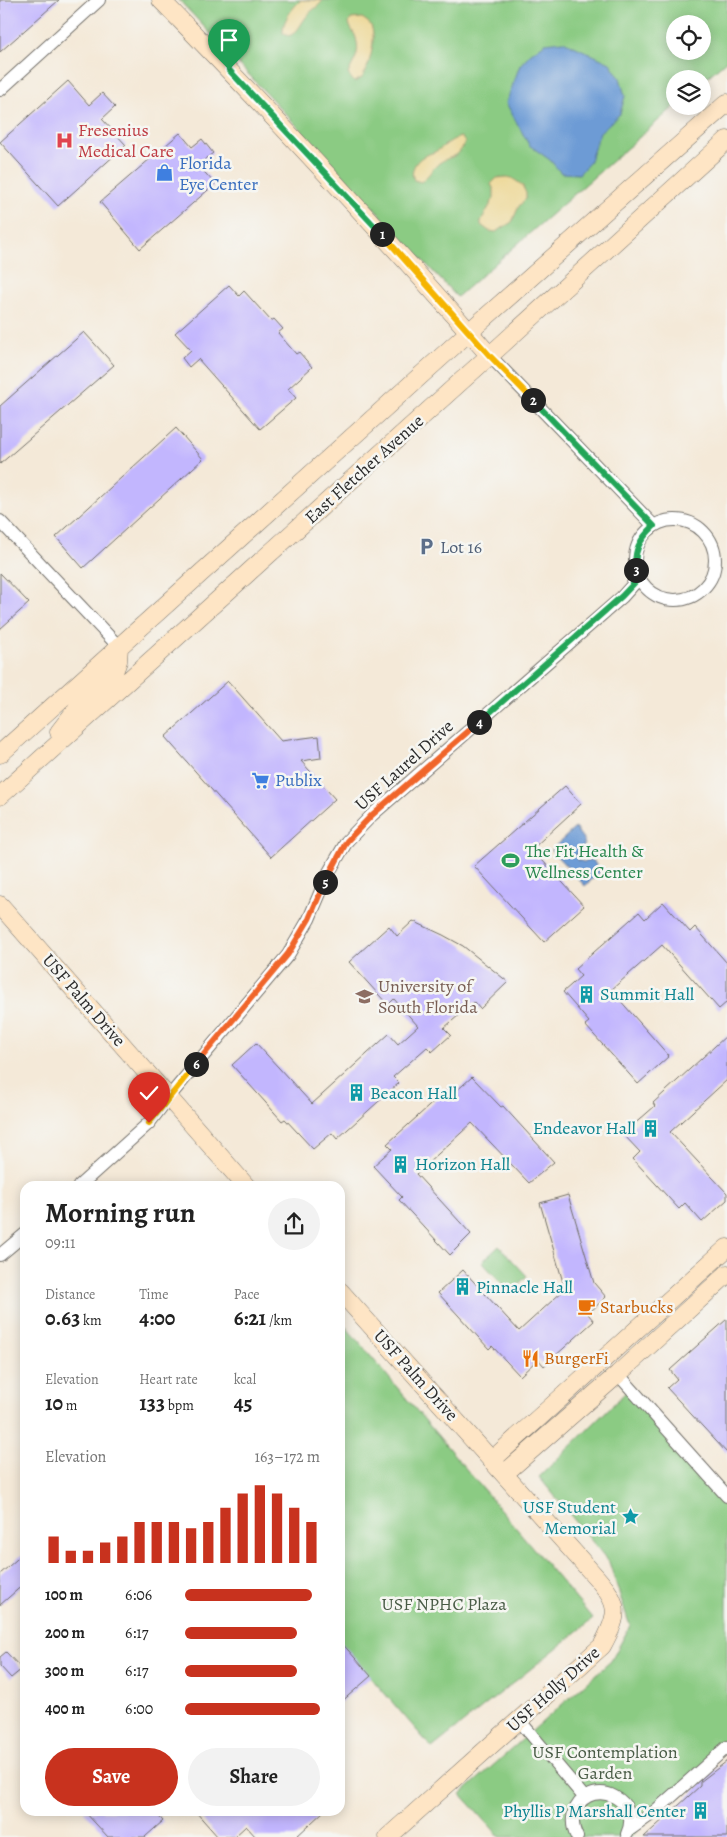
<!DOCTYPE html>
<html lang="en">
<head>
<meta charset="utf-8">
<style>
  :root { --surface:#fff; --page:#f2f2f2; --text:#222; --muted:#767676; --accent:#c8321e }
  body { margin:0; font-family:Alegreya,serif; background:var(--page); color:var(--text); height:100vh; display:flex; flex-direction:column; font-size:19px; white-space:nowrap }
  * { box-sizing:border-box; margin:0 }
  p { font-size:16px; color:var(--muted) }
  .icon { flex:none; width:28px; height:28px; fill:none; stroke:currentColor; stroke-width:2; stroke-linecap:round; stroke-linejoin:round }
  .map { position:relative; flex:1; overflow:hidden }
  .details { position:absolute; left:20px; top:1181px; width:325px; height:635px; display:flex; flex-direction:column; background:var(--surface); border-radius:15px; box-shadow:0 2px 12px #0003 }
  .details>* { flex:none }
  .fabs { position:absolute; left:666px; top:15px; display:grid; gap:10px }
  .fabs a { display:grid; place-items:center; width:45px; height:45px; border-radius:50%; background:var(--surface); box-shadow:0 2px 12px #0003; font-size:25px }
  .pin { position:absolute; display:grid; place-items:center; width:42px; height:42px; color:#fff; margin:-51px -21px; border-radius:50% 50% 50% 0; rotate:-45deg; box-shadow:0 0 5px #0007 }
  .pin .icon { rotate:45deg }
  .km { position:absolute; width:25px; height:25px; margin:-12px; border-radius:50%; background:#222; color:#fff; font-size:14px; line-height:25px; text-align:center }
  .round { display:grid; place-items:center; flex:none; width:52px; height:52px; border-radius:26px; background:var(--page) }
  .summary { display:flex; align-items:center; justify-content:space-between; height:85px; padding:0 25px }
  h1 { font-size:28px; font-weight:700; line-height:38px }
  .stats { display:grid; grid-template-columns:repeat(3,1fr); gap:8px; height:85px; padding:5px 25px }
  .stats div { display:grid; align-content:center }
  .stats b { font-size:21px; font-weight:700 }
  .stats small { font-size:14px; font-weight:400 }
  .stats p { font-size:14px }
  .chart { height:140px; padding:10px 25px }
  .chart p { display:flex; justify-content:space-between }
  .chart svg { width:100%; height:90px; margin-top:5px; stroke:var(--accent); stroke-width:6 }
  .button { display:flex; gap:10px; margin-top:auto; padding:10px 25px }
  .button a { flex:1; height:58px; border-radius:30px; background:var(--accent); color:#fff; font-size:20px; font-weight:700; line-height:58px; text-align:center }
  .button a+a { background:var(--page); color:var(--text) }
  ul { padding:0 25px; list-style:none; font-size:16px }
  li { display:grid; grid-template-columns:80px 60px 1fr; align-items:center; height:38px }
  li i { height:12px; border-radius:6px; background:var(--accent) }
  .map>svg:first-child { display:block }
</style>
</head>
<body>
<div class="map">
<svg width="727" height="1837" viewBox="0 0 727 1837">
  <rect width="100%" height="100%" fill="#f6f6f2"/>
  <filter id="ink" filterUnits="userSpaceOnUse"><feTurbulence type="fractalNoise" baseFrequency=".02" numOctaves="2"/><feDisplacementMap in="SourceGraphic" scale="10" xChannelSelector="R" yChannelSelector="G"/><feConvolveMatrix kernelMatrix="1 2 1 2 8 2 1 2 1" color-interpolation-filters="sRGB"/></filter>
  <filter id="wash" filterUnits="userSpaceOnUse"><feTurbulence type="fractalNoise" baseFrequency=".0096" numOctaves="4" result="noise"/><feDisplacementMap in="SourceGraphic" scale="20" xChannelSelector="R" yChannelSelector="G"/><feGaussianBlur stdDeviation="1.12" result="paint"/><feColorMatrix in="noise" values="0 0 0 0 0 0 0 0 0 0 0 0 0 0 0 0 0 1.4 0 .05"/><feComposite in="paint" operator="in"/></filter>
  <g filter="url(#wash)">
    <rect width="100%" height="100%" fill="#f4e9d8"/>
    <!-- green -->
    <path fill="#8bcb83" stroke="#5b7b57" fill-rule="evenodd" d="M179,0H727V60L703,81L702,79H675V106L457,297ZM675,24H702V51H675Z
      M499,1246L527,1276L510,1292L482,1262Z
      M346,1327L593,1619L432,1748L340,1642V1331Z
      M630,1388L727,1500V1749L630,1837H500L461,1794L611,1661L630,1626L609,1562L539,1477Z"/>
    <!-- sand -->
    <path fill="#eeda9e" stroke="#8c8264" d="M301,0H323C319,7 312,9 308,15C301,22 298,34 288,36L283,33C282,21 293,7 301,0Z
      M362,18C365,20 369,22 371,26C377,38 369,68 362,78L354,82L348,74C353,61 361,55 356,38C355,33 350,29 349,23L351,19Z
      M461,137L465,142C457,161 451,154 438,164C431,170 428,177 421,182L414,180C409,170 417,158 427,155C430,153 434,153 438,150C446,145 451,139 461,137Z
      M507,177L512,178L522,185L526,193V199L519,206L512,222L496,232L489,231L481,225V221L494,198V190L491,184L497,178Z"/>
    <!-- water -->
    <path fill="#6d9bd5" stroke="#4c6380" d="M563,41L610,63L620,78L625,96L620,114L600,132L589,163L579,174L561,173L550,160L529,145L506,103L520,65L530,54L545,43Z
      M575,828L584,840V846L578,850L576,855L578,860L584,862L593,860L600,872L585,886L551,850Z"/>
    <g id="blocks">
      <!-- building -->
      <path fill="#c2b6fe" d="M0,0H59L0,52Z
        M68,81L89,105L102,93L115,107L102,119L126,145L58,206L0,142Z
        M180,133L192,147L202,139L213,153L198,165L215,184L140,249L100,202Z
        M229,285L239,296L244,291L271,321L274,319L283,329L278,333L296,354L299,352L312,367L288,389L296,398L260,429L198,359L189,367L182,358L191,350L175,333Z
        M84,332L114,365L0,464V406Z
        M176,428L203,459L83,568L56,537Z
        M0,573L29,603L0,629Z
        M228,681L281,741L319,736L321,758L301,761L335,799L271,857L165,737Z
        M565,786L581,804L532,849L584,906L544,942L474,866Z
        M663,902L690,932L695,927L727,963V1002L719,1009L662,945L611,990L669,1056L638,1084L585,1025L589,1022L563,992L581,976L575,969L639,912L645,919Z
        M413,921L443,935L463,946L508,982L480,1009L474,1002L444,1028L451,1035L432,1052L427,1047L393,1077L399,1083L337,1139L332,1133L313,1149L285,1119L282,1121L232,1065L256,1043L312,1104L389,1034L398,1044L418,1026L394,999L388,1005L349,962L389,926L397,936Z
        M727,1035V1080L670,1132L727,1193V1200L702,1222L685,1203L679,1209L633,1159L640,1152L623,1134L655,1106L653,1103Z
        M472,1077L501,1107L503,1106L554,1162L529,1183L472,1123L416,1174L471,1234L450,1255L399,1200L402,1197L373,1166L392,1149L387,1144L449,1088L454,1093Z
        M568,1195L594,1283L606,1297L588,1314L594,1321L544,1366L538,1359L520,1376L492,1346L489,1349L438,1293L463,1270L519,1331L565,1289L540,1203Z
        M727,1319V1453L667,1388L677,1379L670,1370Z
        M25,1552V1583L0,1605V1574Z
        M340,1641L371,1676L340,1703Z
        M6,1652L22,1669L11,1678L0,1666V1657Z
        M727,1761V1837H644L700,1786V1782Z
        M84,1811H154L163,1821L145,1837H108Z
        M195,1811H324L296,1837H256L246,1826L234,1837H218Z"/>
    </g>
  </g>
  <g filter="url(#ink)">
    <use href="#blocks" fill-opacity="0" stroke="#716e68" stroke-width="1"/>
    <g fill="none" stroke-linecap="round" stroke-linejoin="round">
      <defs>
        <path id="street" d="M0,90L99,0
          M490,356L654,526
          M635 560a40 40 0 1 1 80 0a40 40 0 1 1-80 0Z
          M0,521L119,647
          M79,1186L149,1123L168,1098L288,955L309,919L329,872L347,841L372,815L622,597L639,578
          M0,1255L25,1234
          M618,1374L727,1496
          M519,1720L584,1797
          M629,1830L653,1813L727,1747
          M577,1837C572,1827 571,1818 576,1808C594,1776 643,1801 627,1834"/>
        <path id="secondary" d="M161,0C274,116 384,234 490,356
          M59,732L86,697L114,672L118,661L119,647
          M0,754L469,332L727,103
          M0,796L497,349L727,140
          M0,905L246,1186
          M340,1291L595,1576C620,1604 620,1613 602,1646L388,1837
          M492,1460L727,1248
          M504,1474L618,1374L727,1274"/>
      </defs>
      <!-- street casing -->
      <use href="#street" stroke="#716e68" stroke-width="14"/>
      <!-- secondary casing -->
      <use href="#secondary" stroke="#716e68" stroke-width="19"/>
      <!-- street -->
      <use href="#street" stroke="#fff" stroke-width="12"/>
      <!-- secondary -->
      <use href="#secondary" stroke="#fee5c5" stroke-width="18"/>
    </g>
  </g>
  <g fill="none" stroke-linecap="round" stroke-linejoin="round" filter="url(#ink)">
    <defs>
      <path id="split-1" d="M229,70L382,234"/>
      <path id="split-2" d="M382,234L490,356L533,400"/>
      <path id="split-3" d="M533,400L654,526C640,539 633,551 636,570"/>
      <path id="split-4" d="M479,722L622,596L639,578L636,570"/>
      <path id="split-5" d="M325,882L347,841L372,815L479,722"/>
      <path id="split-6" d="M196,1064L288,954L309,919L325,882"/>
      <path id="split-7" d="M149,1123L196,1064"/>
    </defs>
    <!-- split-1 casing -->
    <use href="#split-1" stroke="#fff" stroke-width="10"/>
    <!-- split-2 casing -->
    <use href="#split-2" stroke="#fff" stroke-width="10"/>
    <!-- split-3 casing -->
    <use href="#split-3" stroke="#fff" stroke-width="10"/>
    <!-- split-4 casing -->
    <use href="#split-4" stroke="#fff" stroke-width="10"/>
    <!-- split-5 casing -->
    <use href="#split-5" stroke="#fff" stroke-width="10"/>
    <!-- split-6 casing -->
    <use href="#split-6" stroke="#fff" stroke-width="10"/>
    <!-- split-7 casing -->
    <use href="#split-7" stroke="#fff" stroke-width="10"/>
    <!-- split-1 -->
    <use href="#split-1" stroke="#22a559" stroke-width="6"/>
    <!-- split-2 -->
    <use href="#split-2" stroke="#f5b400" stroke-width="6"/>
    <!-- split-3 -->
    <use href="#split-3" stroke="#22a559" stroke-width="6"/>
    <!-- split-4 -->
    <use href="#split-4" stroke="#22a559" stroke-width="6"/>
    <!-- split-5 -->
    <use href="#split-5" stroke="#f0652b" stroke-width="6"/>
    <!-- split-6 -->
    <use href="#split-6" stroke="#f0652b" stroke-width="6"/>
    <!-- split-7 -->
    <use href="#split-7" stroke="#f5b400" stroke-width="6"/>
  </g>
  <!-- icons -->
  <defs>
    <symbol id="hospital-bare" viewBox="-9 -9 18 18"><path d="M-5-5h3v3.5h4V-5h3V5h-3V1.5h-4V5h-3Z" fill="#e0444e" stroke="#f6f6f2" stroke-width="2.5" paint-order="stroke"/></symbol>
    <symbol id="shop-bare" viewBox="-9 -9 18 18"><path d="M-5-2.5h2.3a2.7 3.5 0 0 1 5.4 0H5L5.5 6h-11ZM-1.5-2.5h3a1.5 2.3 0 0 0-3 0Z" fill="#3f7fe0" stroke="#f6f6f2" stroke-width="2.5" paint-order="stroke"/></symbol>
    <symbol id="parking-bare" viewBox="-9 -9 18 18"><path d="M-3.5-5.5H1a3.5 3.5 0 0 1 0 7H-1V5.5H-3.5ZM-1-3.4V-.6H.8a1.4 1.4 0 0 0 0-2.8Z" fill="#5c6f8a" stroke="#f6f6f2" stroke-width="2.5" paint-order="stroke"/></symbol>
    <symbol id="supermarket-bare" viewBox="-9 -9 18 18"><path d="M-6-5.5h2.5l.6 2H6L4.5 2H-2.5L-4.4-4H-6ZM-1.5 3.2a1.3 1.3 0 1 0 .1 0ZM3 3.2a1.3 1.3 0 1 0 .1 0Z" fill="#3f7fe0" stroke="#f6f6f2" stroke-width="2.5" paint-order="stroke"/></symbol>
    <symbol id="stadium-bare" viewBox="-9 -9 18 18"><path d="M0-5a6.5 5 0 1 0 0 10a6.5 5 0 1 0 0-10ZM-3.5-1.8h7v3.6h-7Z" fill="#2e9e5b" stroke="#f6f6f2" stroke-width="2.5" paint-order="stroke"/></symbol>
    <symbol id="building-bare" viewBox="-9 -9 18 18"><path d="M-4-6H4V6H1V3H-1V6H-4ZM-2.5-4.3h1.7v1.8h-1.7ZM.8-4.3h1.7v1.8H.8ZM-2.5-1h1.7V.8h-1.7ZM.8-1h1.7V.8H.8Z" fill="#0f9aa8" stroke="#f6f6f2" stroke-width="2.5" paint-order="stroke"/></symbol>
    <symbol id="university-bare" viewBox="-9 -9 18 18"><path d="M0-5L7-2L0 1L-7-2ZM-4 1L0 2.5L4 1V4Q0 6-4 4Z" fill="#8d6e63" stroke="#f6f6f2" stroke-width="2.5" paint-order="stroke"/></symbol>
    <symbol id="cafe-bare" viewBox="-9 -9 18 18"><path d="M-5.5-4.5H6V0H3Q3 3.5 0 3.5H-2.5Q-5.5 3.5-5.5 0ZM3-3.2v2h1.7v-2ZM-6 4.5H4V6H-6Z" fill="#e8710a" stroke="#f6f6f2" stroke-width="2.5" paint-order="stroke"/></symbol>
    <symbol id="restaurant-bare" viewBox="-9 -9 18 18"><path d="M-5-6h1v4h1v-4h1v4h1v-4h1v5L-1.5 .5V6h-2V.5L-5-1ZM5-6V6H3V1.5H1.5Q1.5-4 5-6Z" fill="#e8710a" stroke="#f6f6f2" stroke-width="2.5" paint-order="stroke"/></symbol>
    <symbol id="sight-bare" viewBox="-9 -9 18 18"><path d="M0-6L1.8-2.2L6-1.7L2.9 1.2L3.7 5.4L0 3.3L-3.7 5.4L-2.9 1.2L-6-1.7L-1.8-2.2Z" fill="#0f9aa8" stroke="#f6f6f2" stroke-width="2.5" paint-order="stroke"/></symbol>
  </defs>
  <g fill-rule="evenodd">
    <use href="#hospital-bare" x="52" y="128" width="25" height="25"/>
    <use href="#shop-bare" x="152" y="160" width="25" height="25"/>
    <use href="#parking-bare" x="414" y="534" width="25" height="25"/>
    <use href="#supermarket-bare" x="248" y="768" width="25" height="25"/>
    <use href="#stadium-bare" x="498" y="848" width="25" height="25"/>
    <use href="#building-bare" x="574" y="982" width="25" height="25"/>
    <use href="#university-bare" x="352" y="984" width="25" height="25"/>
    <use href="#building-bare" x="344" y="1080" width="25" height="25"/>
    <use href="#building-bare" x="638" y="1116" width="25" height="25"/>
    <use href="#building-bare" x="388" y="1152" width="25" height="25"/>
    <use href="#building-bare" x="450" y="1274" width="25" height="25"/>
    <use href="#cafe-bare" x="574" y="1294" width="25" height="25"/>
    <use href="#restaurant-bare" x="518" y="1346" width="25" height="25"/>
    <use href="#sight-bare" x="618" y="1504" width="25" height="25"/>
    <use href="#building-bare" x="688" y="1798" width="25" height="25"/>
  </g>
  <g text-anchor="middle" stroke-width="5" stroke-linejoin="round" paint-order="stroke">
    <!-- health labels -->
    <g font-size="18" fill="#be3a42" stroke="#f6f6f2" text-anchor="start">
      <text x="78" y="136">Fresenius<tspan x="78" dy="21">Medical Care</tspan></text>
    </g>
    <!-- shop labels -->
    <g font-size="18" fill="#366cbe" stroke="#f6f6f2" text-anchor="start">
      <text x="179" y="169">Florida<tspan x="179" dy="21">Eye Center</tspan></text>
      <text x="275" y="786">Publix</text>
    </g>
    <!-- street labels -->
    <g font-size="18" fill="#2b2b2b" stroke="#f6f6f2">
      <text transform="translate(364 469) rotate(-42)" y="6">East Fletcher Avenue</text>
      <text transform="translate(404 765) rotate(-42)" y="6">USF Laurel Drive</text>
      <text transform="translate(84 1000) rotate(49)" y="6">USF Palm Drive</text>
      <text transform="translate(416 1375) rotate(48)" y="6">USF Palm Drive</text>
      <text transform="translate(553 1689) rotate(-42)" y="6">USF Holly Drive</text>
    </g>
    <!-- service labels -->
    <g font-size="18" fill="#4e5e75" stroke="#f6f6f2" text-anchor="start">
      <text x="440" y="553">Lot 16</text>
    </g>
    <!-- leisure labels -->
    <g font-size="18" fill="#27864d" stroke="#f6f6f2" text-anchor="start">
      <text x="525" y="857">The Fit Health &amp;<tspan x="525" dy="21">Wellness Center</tspan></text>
    </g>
    <!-- education labels -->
    <g font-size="18" fill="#785e54" stroke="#f6f6f2" text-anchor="start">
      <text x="378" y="992">University of<tspan x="378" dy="21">South Florida</tspan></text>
    </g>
    <!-- culture labels -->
    <g font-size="18" fill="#0d838f" stroke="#f6f6f2" text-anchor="start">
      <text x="600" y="1000">Summit Hall</text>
      <text x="370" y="1099">Beacon Hall</text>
      <text x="636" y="1134" text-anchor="end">Endeavor Hall</text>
      <text x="415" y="1170">Horizon Hall</text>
      <text x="476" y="1293">Pinnacle Hall</text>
      <text x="616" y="1513" text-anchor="end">USF Student<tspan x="616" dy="21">Memorial</tspan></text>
      <text x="686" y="1817" text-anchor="end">Phyllis P Marshall Center</text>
    </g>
    <!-- food labels -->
    <g font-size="18" fill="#c56008" stroke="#f6f6f2" text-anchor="start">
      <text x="600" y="1313">Starbucks</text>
      <text x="544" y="1364">BurgerFi</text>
    </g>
    <!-- park labels -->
    <g font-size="18" fill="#485b45" stroke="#f6f6f2">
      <text x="444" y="1610">USF NPHC Plaza</text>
      <text x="605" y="1758">USF Contemplation<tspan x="605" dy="21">Garden</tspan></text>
    </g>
  </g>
</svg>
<div class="fabs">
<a><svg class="icon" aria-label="locate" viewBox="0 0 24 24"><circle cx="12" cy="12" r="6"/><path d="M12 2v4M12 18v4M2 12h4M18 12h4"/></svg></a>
<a><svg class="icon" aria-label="layers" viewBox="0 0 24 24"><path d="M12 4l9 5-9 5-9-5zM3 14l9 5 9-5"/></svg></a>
</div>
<div class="pin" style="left:229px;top:70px;background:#1e9e55"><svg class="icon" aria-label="arrive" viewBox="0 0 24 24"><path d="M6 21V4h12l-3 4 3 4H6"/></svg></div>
<div class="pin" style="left:149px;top:1123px;background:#d93025"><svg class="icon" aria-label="check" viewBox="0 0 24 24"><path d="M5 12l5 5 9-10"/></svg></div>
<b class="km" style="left:382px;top:234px">1</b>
<b class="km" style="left:533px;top:400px">2</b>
<b class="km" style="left:636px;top:570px">3</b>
<b class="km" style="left:479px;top:722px">4</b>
<b class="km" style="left:325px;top:882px">5</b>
<b class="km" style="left:196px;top:1064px">6</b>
<section class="details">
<div class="summary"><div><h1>Morning run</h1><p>09:11</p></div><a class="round"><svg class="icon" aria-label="share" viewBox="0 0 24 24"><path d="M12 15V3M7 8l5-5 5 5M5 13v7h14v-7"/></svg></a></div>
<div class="stats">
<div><p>Distance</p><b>0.63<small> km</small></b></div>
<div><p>Time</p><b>4:00</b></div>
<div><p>Pace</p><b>6:21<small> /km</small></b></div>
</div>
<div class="stats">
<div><p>Elevation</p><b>10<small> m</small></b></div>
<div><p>Heart rate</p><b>133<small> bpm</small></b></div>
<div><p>kcal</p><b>45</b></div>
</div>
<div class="chart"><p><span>Elevation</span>163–172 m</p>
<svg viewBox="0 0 160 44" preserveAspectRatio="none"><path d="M5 44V31M15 44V38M25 44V38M35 44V34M45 44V31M55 44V24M65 44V24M75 44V24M85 44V27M95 44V24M105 44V17M115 44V10M125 44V6M135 44V10M145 44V17M155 44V24"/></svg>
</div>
<ul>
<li><b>100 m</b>6:06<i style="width:94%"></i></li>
<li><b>200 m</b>6:17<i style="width:83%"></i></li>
<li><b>300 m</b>6:17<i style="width:83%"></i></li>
<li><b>400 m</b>6:00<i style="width:100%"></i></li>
</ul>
<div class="button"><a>Save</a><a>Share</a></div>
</section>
</div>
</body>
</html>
